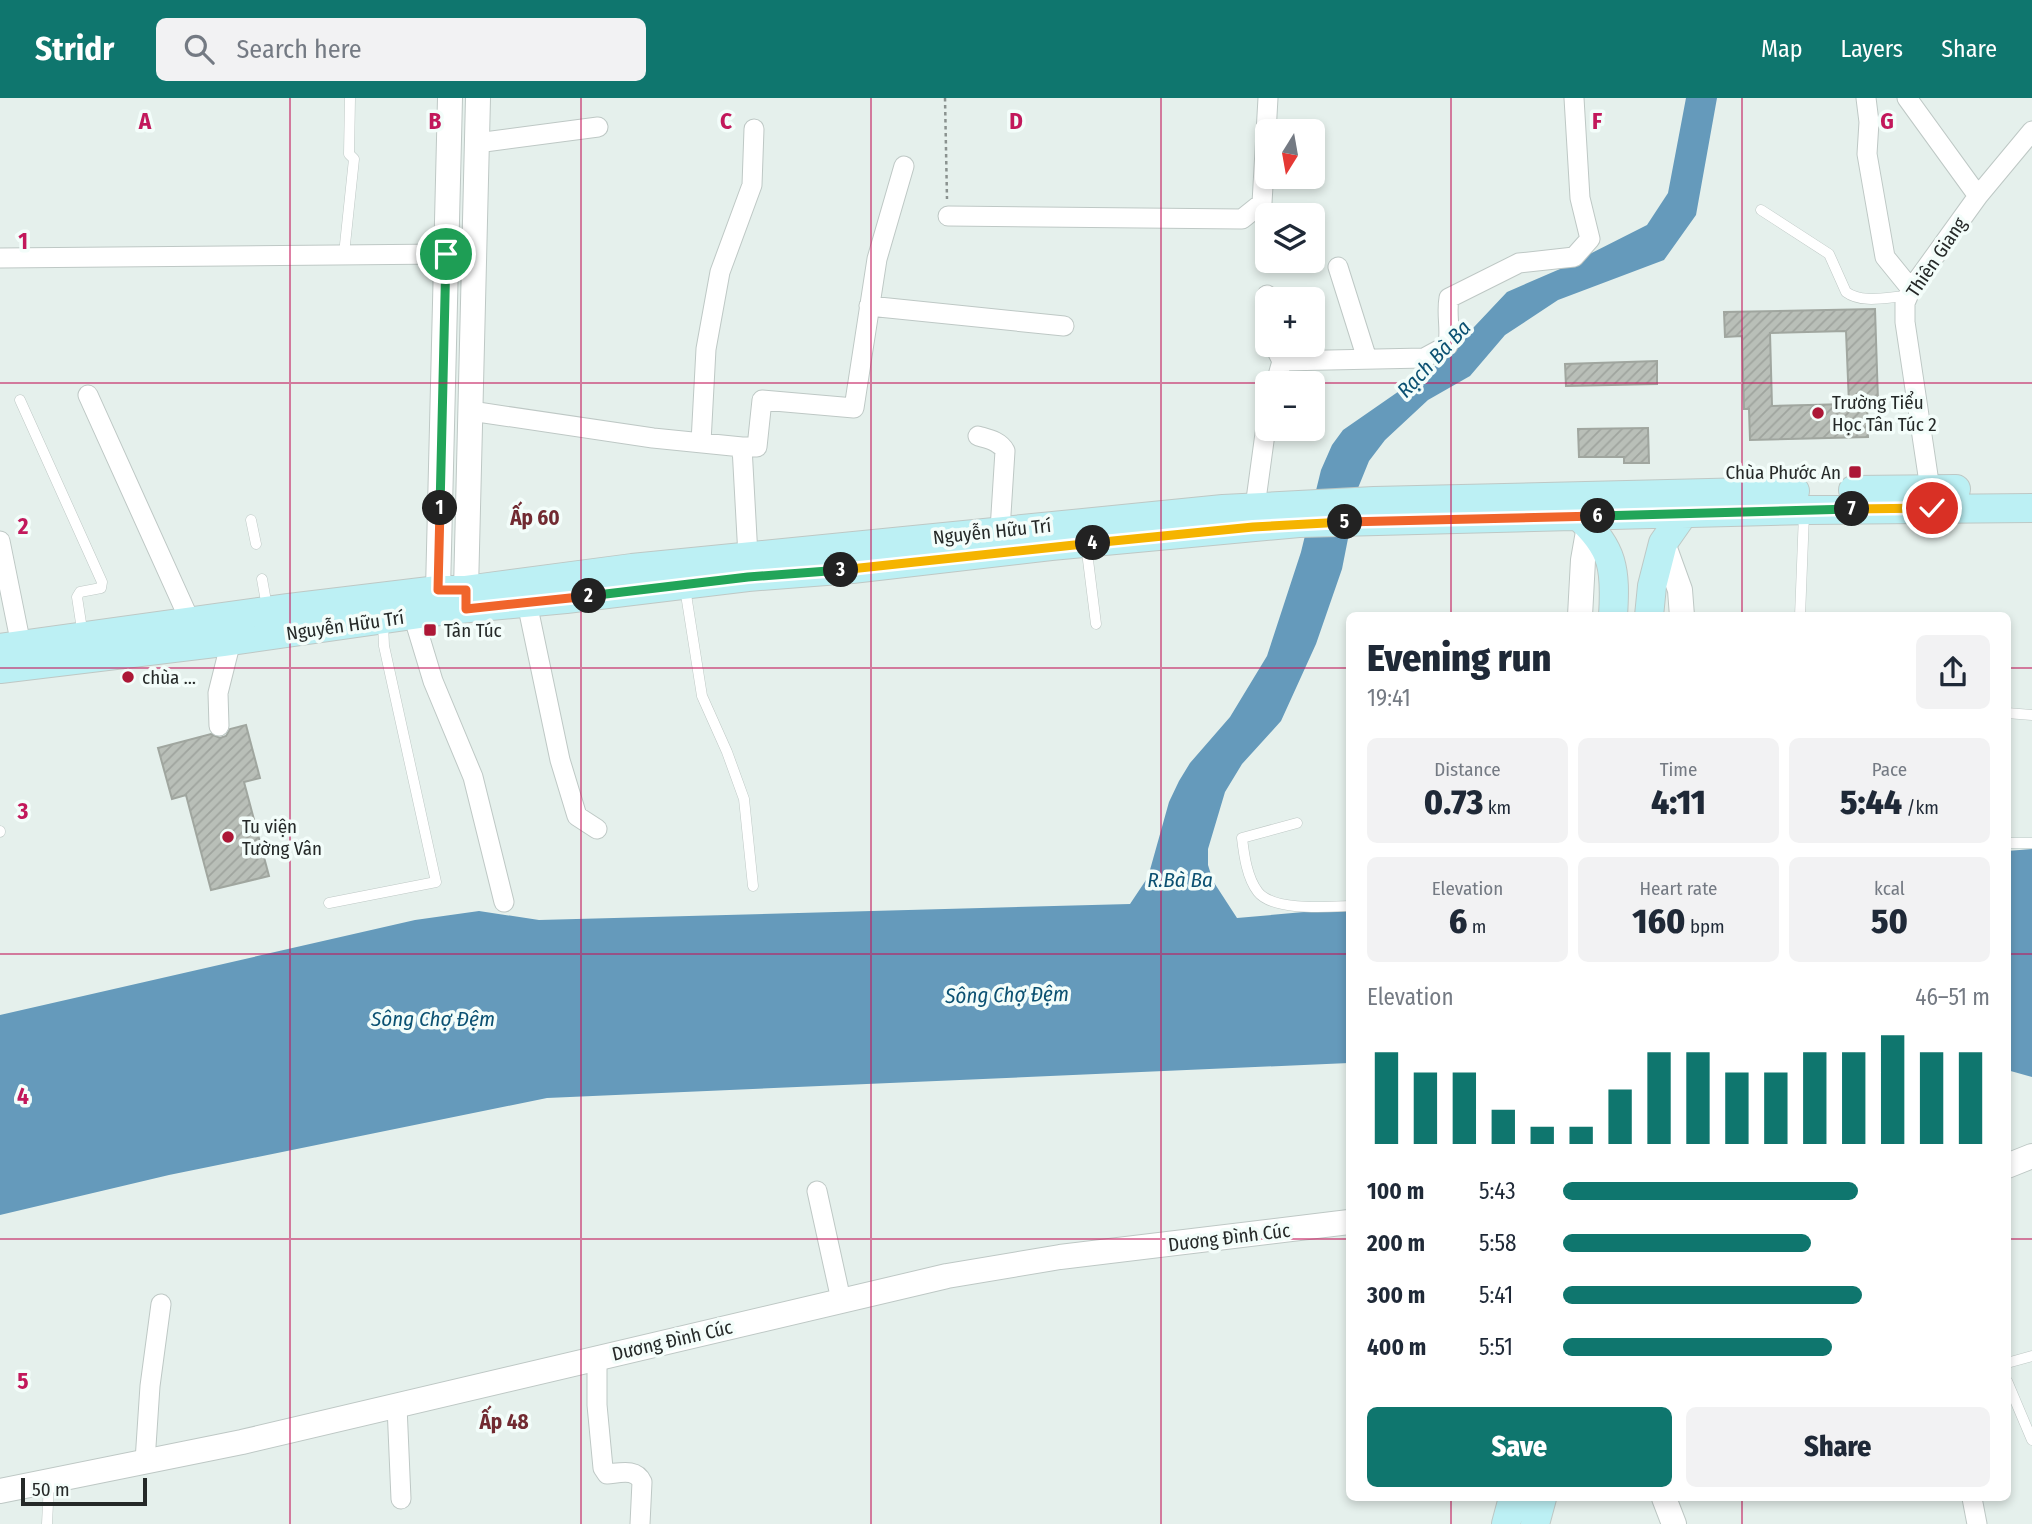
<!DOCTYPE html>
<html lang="en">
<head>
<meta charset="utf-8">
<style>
  :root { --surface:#fff; --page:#f2f2f3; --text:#1f2937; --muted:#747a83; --accent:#0f766e }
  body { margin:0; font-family:"Fira Sans Condensed",sans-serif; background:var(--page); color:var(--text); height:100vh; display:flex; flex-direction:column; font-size:26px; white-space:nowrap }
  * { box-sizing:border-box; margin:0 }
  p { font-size:23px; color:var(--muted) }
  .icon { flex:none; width:38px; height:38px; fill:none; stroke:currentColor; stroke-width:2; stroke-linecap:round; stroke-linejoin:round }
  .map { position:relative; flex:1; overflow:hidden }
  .side { position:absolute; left:1346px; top:514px; width:665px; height:889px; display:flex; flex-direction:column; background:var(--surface); border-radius:10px; box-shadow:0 4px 10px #0003 }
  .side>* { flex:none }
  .needle { width:46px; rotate:191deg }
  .tools { position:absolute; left:1255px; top:21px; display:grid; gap:14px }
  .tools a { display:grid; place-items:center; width:70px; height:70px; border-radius:10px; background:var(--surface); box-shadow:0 4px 10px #0003; font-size:35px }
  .scale { position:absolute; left:21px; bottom:18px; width:126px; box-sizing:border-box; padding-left:7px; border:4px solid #252928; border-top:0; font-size:19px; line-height:24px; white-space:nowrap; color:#252928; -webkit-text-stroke:5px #f3fdfa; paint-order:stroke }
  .pin { position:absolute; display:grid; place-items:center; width:60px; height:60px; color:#fff; margin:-30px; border:4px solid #fff; border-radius:50%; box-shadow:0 2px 7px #0007 }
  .km { position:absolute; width:35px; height:35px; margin:-18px; border-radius:50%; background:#222; color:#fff; font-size:19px; line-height:35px; text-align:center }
  .round { display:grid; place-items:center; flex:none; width:74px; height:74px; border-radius:10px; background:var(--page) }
  .headline { display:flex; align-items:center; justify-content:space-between; height:119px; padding:0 21px }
  h1 { font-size:38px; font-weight:800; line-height:52px }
  .stats { display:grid; grid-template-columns:repeat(3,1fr); gap:10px; height:119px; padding:7px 21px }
  .stats div { display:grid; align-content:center; border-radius:10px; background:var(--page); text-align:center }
  .stats b { font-size:35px; font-weight:800 }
  .stats small { font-size:19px; font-weight:400 }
  .stats p { font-size:19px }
  .chart { height:196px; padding:14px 21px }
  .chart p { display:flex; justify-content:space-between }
  .chart svg { width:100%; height:126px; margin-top:7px; stroke:var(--accent); stroke-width:6 }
  .cta { display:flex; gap:14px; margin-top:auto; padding:14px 21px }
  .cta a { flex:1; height:80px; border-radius:10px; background:var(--accent); color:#fff; font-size:28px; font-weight:800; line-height:80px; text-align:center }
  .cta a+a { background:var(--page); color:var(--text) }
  ul { padding:0 21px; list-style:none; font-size:23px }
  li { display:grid; grid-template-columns:112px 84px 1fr; align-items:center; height:52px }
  li i { height:18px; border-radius:9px; background:var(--accent) }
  header { display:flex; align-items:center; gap:42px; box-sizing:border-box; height:98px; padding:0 35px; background:var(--accent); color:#fff }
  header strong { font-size:33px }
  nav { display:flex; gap:38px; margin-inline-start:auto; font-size:24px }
  .search { width:490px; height:63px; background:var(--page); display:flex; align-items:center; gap:18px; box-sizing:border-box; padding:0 24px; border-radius:10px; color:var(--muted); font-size:26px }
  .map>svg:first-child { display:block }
</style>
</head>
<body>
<header>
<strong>Stridr</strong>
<div class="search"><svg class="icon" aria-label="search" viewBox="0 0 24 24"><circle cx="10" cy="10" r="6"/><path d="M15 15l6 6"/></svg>Search here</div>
<nav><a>Map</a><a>Layers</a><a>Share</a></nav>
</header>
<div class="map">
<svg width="2032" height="1426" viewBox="0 0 2032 1426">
  <defs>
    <pattern id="building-hatch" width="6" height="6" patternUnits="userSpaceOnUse" patternTransform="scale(1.75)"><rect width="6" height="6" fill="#b9bfb8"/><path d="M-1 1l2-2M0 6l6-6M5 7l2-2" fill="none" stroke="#9fa49e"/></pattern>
  </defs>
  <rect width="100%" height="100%" fill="#e5f0ec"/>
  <!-- water -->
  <path fill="#659abb" d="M1686,0H1717L1696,117L1664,162L1558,202L1505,237L1470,278L1428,302L1385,342L1369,363L1358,390L1342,471L1316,546L1281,623L1242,666L1225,694L1208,751V767L1213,783L1237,820L1349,810V965L547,1000L169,1077L0,1117V917L415,822L479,813L539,822L1130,806L1148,779L1169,704L1179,683L1190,665L1230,619L1267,558L1301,454L1321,372L1332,347L1343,332L1441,264L1507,194L1560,171L1647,127L1668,95Z
    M2032,751V979L2007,972V753Z"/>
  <!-- building -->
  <path fill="url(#building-hatch)" stroke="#a0a69f" stroke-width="2" fill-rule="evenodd" d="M1875,211L1878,303H1867L1868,339L1750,342L1749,311H1744L1742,238L1725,239L1724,214ZM1846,233L1849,306L1772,308L1770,235Z
    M1657,263V286L1566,288L1565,266Z
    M1648,330L1649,365H1624V359H1579L1578,331Z
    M246,627L260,680L244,684L269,778L211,792L186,697L172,701L158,650L211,636L220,640L226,638L230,631Z"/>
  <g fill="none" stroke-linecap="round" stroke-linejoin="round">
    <defs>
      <path id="service" d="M1761,112L1829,156L1846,194C1862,206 1888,199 1908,198
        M344,156L354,61L349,56L350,0
        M20,302L102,484L101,490L80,494L77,499L83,538
        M251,422L256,446
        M1086,446L1096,526
        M262,481L267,509
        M685,490L702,598L727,654L744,701L753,788
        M1800,518L1804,416
        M2007,615L2032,617
        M1297,725L1242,740C1244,757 1247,780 1258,794C1273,813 1326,809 1349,808
        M0,733V734
        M2007,745H2032
        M329,805L436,784L384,548L383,525
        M2007,1265L2032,1258
        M2007,1283L2032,1342
        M47,1426L49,1385"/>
      <path id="minor" d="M1866,0L1869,24L1867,56L1885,159L1911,191
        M1907,0L1978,98
        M477,45L598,29
        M948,118L1242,121L1262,105L1268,0
        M0,160L446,156
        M1338,169L1367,261
        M1267,197V234
        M869,208L1064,228
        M1274,247L1282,263L1276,285
        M1282,263L1424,260L1448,247C1451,231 1446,216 1449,200L1519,165L1574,159L1590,141L1580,100L1574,0
        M88,297L190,523
        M471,313L653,340L742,349L748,458
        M978,338C988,341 1000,343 1005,353L1000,432
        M701,344L706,251L720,174L752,87L754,31
        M742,349H757L762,302L854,310L877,161L904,68
        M1930,391L1905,224V205L1911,191L1978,98L2032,33
        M1255,409L1267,321
        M0,443L21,547
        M527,505L560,662L577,718L597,731
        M410,507L433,583L473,679L504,804
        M219,628L218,595L231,543
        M817,1093L841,1202
        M597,1260V1307L603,1370L607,1376C620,1375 636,1370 642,1384L640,1426
        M397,1308L401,1401
        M145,1363L150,1288L161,1206
        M1972,1400L1977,1426"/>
      <path id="tertiary" d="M1663,445L1680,492L1682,518
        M438,492L450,0
        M466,492L478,0
        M1580,518L1583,462L1589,428
        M2007,1068L2032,1058
        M0,1393L242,1344L947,1178L1060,1159L1349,1124
        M1664,1400L1674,1426"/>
      <path id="secondary" d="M1853,392L1956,391
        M1578,418C1614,450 1616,472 1613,518
        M1649,518L1652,488L1663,445L1684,415
        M0,550L287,510L438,492H466L632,470L1223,411L1374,403L1795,393
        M0,571L223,544L448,512L566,501L748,479L852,471L1051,448L1299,425L1810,412L2032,410
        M1506,1426L1513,1400
        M1535,1426L1542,1400"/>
    </defs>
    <!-- service casing -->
    <use href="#service" stroke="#bec8c5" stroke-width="11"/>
    <!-- minor casing -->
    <use href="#minor" stroke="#bec8c5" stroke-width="21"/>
    <!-- tertiary casing -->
    <use href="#tertiary" stroke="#bec8c5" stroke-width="26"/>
    <!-- secondary casing -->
    <use href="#secondary" stroke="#bec8c5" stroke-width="30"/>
    <!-- path -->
    <path stroke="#8a928f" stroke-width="2.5" stroke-dasharray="3.5 3.5" stroke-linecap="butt" d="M945,0L947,101"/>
    <!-- service -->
    <use href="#service" stroke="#fff" stroke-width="10"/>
    <!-- minor -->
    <use href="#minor" stroke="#fff" stroke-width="19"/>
    <!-- tertiary -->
    <use href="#tertiary" stroke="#fff" stroke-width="24"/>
    <!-- secondary -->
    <use href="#secondary" stroke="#bcf0f4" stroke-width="28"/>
  </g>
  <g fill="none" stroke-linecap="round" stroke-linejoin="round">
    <defs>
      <path id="split-1" d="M440,410L446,156"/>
      <path id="split-2" d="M440,410L438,492H466V511L589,498"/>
      <path id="split-3" d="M589,498L748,479L841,472"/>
      <path id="split-4" d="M841,472L1093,445"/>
      <path id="split-5" d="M1093,445L1253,429L1345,424"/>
      <path id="split-6" d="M1345,424L1598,418"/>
      <path id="split-7" d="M1598,418L1852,411"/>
      <path id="split-8" d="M1852,411L1932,410"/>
    </defs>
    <!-- split-1 casing -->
    <use href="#split-1" stroke="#fff" stroke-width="14"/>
    <!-- split-2 casing -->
    <use href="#split-2" stroke="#fff" stroke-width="14"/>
    <!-- split-3 casing -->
    <use href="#split-3" stroke="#fff" stroke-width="14"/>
    <!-- split-4 casing -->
    <use href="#split-4" stroke="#fff" stroke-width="14"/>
    <!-- split-5 casing -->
    <use href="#split-5" stroke="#fff" stroke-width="14"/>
    <!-- split-6 casing -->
    <use href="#split-6" stroke="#fff" stroke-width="14"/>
    <!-- split-7 casing -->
    <use href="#split-7" stroke="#fff" stroke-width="14"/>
    <!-- split-8 casing -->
    <use href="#split-8" stroke="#fff" stroke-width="14"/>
    <!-- split-1 -->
    <use href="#split-1" stroke="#22a559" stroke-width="9"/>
    <!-- split-2 -->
    <use href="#split-2" stroke="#f0652b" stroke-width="9"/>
    <!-- split-3 -->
    <use href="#split-3" stroke="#22a559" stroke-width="9"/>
    <!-- split-4 -->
    <use href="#split-4" stroke="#f5b400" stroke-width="9"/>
    <!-- split-5 -->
    <use href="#split-5" stroke="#f5b400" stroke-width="9"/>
    <!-- split-6 -->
    <use href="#split-6" stroke="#f0652b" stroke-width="9"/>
    <!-- split-7 -->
    <use href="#split-7" stroke="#22a559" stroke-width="9"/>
    <!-- split-8 -->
    <use href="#split-8" stroke="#f5b400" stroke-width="9"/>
  </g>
  <!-- grid -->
  <path fill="none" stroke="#c2185b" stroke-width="2" stroke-opacity="0.55" d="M290,0V1426M581,0V1426M871,0V1426M1161,0V1426M1451,0V518M1742,0V518M0,285H2032M0,570H1349M2007,570H2032M0,856H1349M2007,856H2032M0,1141H1349M2007,1141H2032M1451,1400V1426M1742,1400V1426"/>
  <!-- markers -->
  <g fill="#ac1736" stroke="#f3fdfa" stroke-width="2.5">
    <circle cx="1818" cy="315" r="7"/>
    <rect x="1848" y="367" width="14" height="14" rx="3.5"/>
    <rect x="423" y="525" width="14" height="14" rx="3.5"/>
    <circle cx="128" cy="579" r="7"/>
    <circle cx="228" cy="739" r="7"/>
  </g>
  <g text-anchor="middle" stroke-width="7" stroke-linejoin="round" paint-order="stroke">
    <!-- street labels -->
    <g font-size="19" fill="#252928" stroke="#f3fdfa">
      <text transform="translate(1936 159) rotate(-56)" y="7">Thiên Giang</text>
      <text transform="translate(992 433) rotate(-6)" y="7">Nguyễn Hữu Trí</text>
      <text transform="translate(345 527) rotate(-8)" y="7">Nguyễn Hữu Trí</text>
      <text transform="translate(1229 1139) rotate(-7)" y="7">Dương Đình Cúc</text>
      <text transform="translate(672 1242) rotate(-13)" y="7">Dương Đình Cúc</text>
    </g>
    <!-- poi labels -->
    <g font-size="19" fill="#252928" stroke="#f3fdfa" text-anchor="start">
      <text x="1832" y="311">Trường Tiểu<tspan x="1832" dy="22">Học Tân Túc 2</tspan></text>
      <text x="1841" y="381" text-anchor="end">Chùa Phước An</text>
      <text x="444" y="539">Tân Túc</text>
      <text x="142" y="586">chùa …</text>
      <text x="242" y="735">Tu viện<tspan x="242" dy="22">Tường Vân</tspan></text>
    </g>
    <!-- water labels -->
    <g font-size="21" font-style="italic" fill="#0b5172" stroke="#f3fdfa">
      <text transform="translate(1434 261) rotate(-47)" y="7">Rạch Bà Ba</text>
      <text x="1180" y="789">R.Bà Ba</text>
      <text transform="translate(1007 897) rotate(-1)" y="7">Sông Chợ Đệm</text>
      <text x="433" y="928">Sông Chợ Đệm</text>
    </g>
    <!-- neighbourhood labels -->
    <g font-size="21" font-weight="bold" fill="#712a31" stroke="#f3fdfa">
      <text x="535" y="427">Ấp 60</text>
      <text x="504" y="1331">Ấp 48</text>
    </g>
  </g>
  <g font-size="23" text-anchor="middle" font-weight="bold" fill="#c2185b" stroke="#f3fdfa" stroke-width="7" stroke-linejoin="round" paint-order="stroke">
    <text x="145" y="31">A</text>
    <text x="435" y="31">B</text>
    <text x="726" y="31">C</text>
    <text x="1016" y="31">D</text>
    <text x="1597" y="31">F</text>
    <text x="1887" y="31">G</text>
    <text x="23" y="151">1</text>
    <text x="23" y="436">2</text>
    <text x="23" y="721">3</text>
    <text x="23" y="1006">4</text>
    <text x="23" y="1291">5</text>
  </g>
</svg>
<div class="tools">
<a><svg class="needle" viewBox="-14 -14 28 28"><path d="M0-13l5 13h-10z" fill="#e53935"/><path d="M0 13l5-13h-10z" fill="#747a83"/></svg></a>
<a><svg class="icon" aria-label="layers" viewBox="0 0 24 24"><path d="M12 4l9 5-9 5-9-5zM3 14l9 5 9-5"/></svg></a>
<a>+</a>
<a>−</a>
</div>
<div class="scale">50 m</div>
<div class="pin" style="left:446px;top:156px;background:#1e9e55"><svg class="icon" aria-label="arrive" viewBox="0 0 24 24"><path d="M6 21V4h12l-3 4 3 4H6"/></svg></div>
<div class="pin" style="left:1932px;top:410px;background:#d93025"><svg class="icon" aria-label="check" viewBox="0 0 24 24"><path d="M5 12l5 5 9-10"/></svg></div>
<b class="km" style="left:440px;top:410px">1</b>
<b class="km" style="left:589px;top:498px">2</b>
<b class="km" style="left:841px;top:472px">3</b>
<b class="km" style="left:1093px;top:445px">4</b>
<b class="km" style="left:1345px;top:424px">5</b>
<b class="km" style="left:1598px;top:418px">6</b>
<b class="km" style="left:1852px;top:411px">7</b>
<section class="side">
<div class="headline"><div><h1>Evening run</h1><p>19:41</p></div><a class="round"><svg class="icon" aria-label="share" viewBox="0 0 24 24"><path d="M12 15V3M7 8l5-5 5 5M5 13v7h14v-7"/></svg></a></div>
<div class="stats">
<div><p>Distance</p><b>0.73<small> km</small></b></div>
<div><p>Time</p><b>4:11</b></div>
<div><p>Pace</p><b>5:44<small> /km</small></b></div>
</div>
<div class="stats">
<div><p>Elevation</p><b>6<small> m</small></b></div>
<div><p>Heart rate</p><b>160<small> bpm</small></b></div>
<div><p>kcal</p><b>50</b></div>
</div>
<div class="chart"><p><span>Elevation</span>46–51 m</p>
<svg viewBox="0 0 160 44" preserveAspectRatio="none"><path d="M5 44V12M15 44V19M25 44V19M35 44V32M45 44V38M55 44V38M65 44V25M75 44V12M85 44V12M95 44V19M105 44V19M115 44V12M125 44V12M135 44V6M145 44V12M155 44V12"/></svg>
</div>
<ul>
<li><b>100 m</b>5:43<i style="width:69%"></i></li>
<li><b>200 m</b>5:58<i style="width:58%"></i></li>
<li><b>300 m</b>5:41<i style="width:70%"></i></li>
<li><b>400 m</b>5:51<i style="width:63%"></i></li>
</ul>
<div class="cta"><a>Save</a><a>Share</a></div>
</section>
</div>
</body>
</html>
